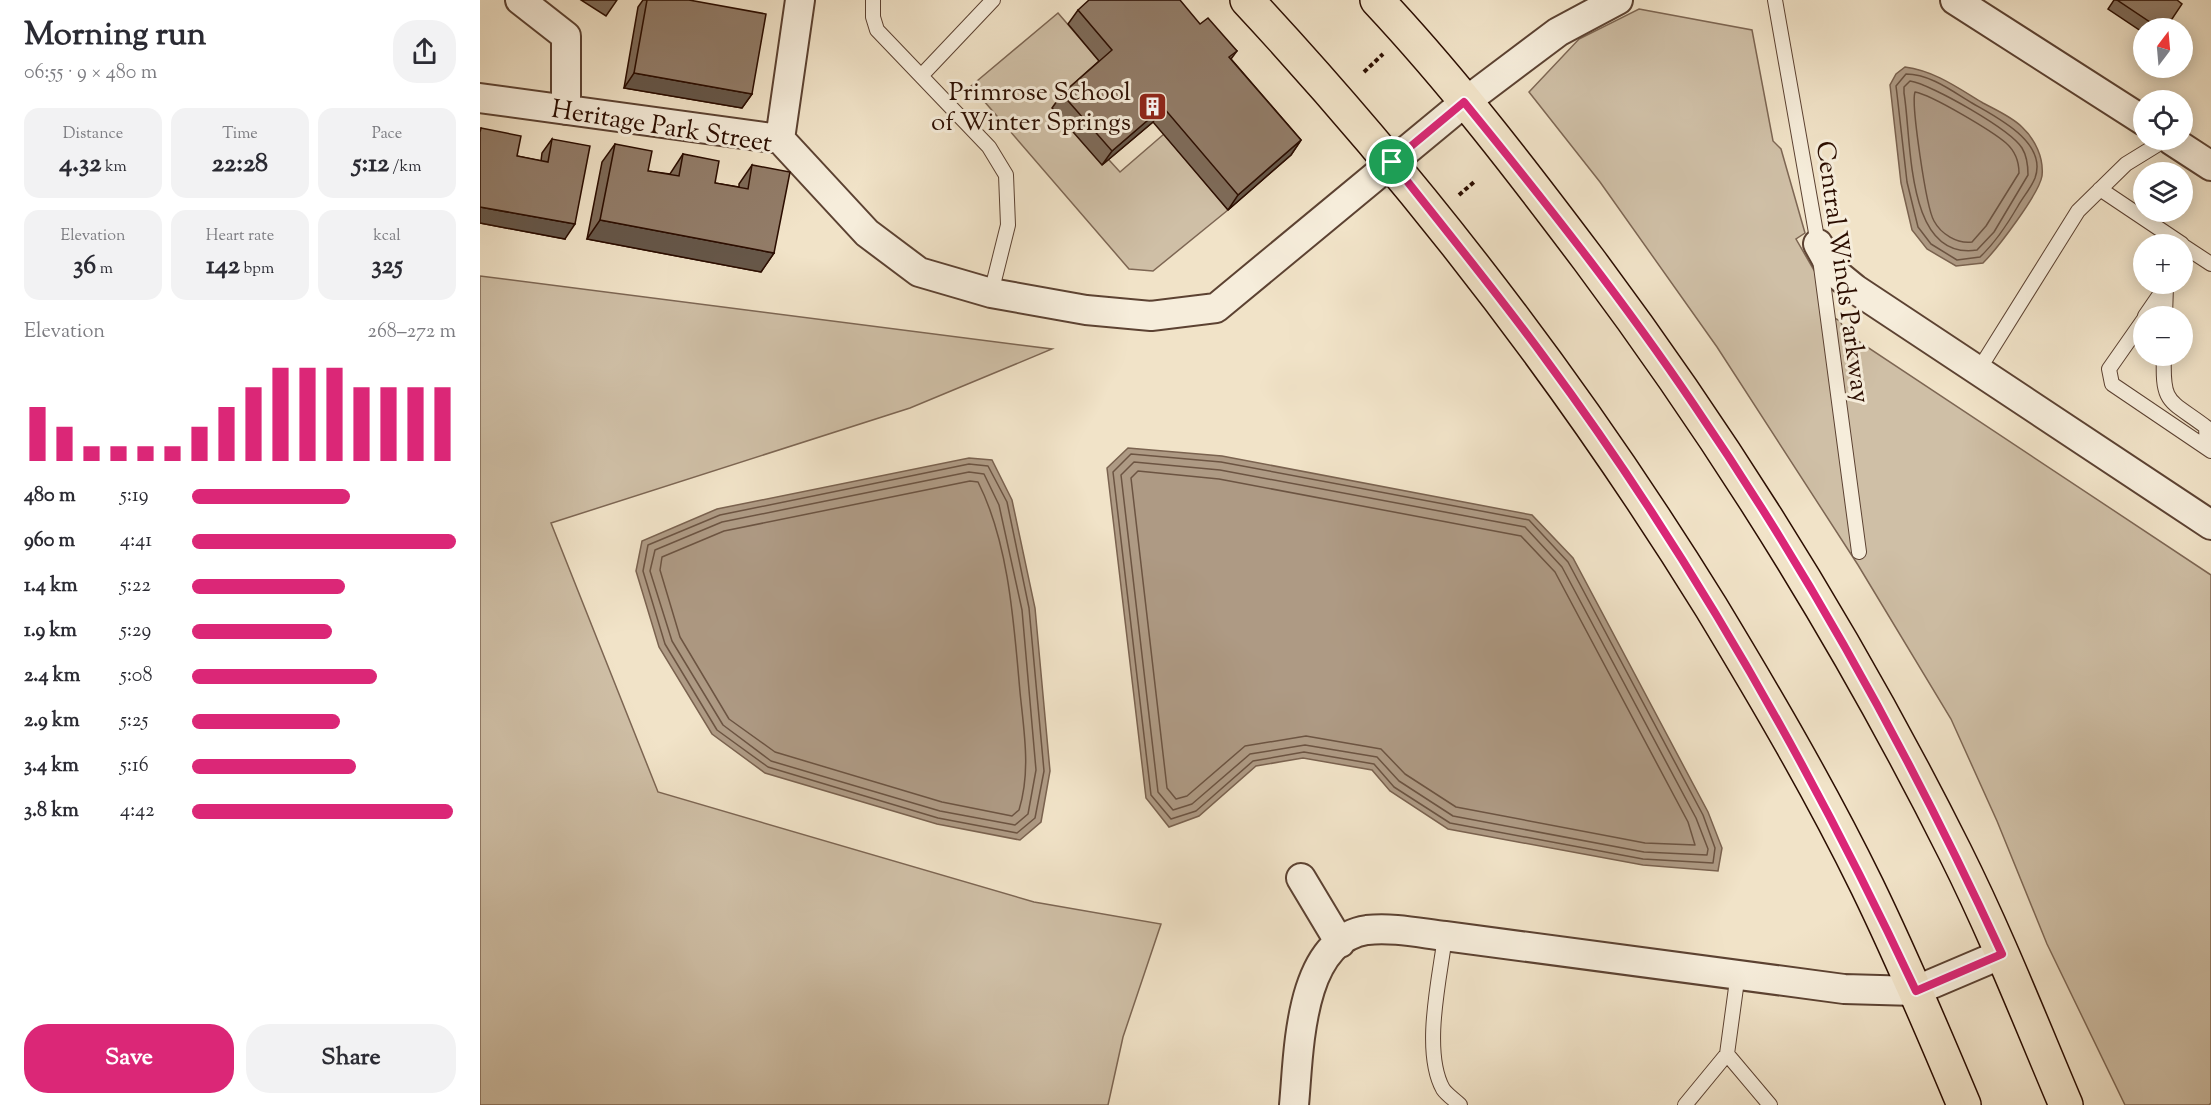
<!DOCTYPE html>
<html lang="en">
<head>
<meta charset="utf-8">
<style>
  :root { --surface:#fff; --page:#f2f2f3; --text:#2b2b33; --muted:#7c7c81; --accent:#db2777 }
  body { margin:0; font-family:"Sorts Mill Goudy",serif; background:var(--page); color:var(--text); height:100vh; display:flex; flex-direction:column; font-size:22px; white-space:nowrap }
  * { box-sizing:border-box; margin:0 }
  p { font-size:20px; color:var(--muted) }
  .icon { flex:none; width:33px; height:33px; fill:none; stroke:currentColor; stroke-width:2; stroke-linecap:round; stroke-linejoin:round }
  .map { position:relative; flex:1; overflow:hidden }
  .details { display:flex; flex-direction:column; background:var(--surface); width:480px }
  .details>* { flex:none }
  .needle { width:39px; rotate:16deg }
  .tools { position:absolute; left:1653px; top:18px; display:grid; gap:12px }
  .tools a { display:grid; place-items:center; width:60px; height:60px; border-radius:50%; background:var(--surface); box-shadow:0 3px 15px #0003; font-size:30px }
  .pin { position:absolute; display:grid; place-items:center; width:51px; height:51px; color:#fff; margin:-26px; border:3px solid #fff; border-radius:50%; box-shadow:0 2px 6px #0007 }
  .round { display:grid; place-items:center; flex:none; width:63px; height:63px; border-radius:24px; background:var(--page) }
  .summary { display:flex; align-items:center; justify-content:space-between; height:102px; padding:0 24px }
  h1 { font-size:33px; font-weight:700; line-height:45px }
  .metrics { display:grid; grid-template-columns:repeat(3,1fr); gap:9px; height:102px; padding:6px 24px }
  .metrics div { display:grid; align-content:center; border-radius:15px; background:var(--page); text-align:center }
  .metrics b { font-size:26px; font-weight:700 }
  .metrics small { font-size:16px; font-weight:400 }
  .metrics p { font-size:16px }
  .chart { height:168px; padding:12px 24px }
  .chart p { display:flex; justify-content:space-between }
  .chart svg { width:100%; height:108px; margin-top:6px; stroke:var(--accent); stroke-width:6 }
  .cta { display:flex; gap:12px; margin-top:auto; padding:12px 24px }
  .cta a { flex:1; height:69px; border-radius:24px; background:var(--accent); color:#fff; font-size:24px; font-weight:700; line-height:69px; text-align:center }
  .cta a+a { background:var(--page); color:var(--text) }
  ul { padding:0 24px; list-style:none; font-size:20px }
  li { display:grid; grid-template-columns:96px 72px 1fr; align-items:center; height:45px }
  li i { height:15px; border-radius:8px; background:var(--accent) }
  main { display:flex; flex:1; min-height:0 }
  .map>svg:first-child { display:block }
</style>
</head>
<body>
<main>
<section class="details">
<div class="summary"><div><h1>Morning run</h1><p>06:55 · 9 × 480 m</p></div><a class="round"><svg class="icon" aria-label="share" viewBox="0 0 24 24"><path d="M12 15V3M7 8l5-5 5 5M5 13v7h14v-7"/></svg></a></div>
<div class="metrics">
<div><p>Distance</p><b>4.32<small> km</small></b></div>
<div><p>Time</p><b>22:28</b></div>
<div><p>Pace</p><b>5:12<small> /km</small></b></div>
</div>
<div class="metrics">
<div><p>Elevation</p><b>36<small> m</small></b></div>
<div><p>Heart rate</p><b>142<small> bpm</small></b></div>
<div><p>kcal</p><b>325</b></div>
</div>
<div class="chart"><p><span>Elevation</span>268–272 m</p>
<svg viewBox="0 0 160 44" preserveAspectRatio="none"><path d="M5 44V22M15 44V30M25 44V38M35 44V38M45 44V38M55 44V38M65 44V30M75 44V22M85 44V14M95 44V6M105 44V6M115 44V6M125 44V14M135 44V14M145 44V14M155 44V14"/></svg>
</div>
<ul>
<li><b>480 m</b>5:19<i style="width:60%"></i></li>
<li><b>960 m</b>4:41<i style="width:100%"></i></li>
<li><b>1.4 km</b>5:22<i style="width:58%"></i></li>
<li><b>1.9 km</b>5:29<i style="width:53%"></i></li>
<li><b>2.4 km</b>5:08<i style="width:70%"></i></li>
<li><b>2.9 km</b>5:25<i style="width:56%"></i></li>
<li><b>3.4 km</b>5:16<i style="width:62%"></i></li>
<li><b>3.8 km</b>4:42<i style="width:99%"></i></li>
</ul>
<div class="cta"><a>Save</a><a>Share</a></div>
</section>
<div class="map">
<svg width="1731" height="1105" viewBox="0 0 1731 1105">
  <rect width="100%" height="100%" fill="#f1e3c8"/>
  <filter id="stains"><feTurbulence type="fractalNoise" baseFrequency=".00333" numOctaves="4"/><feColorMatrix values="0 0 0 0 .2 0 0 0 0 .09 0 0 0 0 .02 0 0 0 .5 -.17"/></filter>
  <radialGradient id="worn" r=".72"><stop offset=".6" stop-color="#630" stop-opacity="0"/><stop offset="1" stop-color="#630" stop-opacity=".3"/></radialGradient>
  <!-- green -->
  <path fill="#cfbfa6" stroke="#7d6653" stroke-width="1.5" d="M1159,9L1272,30L1293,141L1301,149L1325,233L1316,239L1339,279L1349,315L1360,321L1366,333L1731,575V1103L1729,1105H1645L1567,944L1517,821L1471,719L1378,565L1237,347L1120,182L1049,92L1099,39Z
    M578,13L622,64L577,103L640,172L684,134L748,210L673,271L649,269L491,86Z
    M0,276L572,349L430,408L71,523L178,792L554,902L681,924L643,1037L628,1105H0Z"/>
  <!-- water -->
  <path fill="#ae9a84" stroke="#7a624f" stroke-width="1.5" d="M1425,67C1455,71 1478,88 1503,103C1516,110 1532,117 1542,127C1555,139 1564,158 1562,176C1559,194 1517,249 1503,263L1476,266L1447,249L1432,230L1421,183L1410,85L1416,74Z
    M648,448L742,456L1052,515L1093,558L1228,812L1242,848L1238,871L1163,865L968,829L910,791L892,770L823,758L776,766L719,816L689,827L666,798L627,468Z
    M489,458L512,460L532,500L555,608L570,771L561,822L540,840L457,824L285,773L232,734L179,647L156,571L162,541L237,509Z"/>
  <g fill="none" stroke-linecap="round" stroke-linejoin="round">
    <!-- shore -->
    <path stroke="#6c5442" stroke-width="1.5" d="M1426,74C1450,74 1472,91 1492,103C1516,117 1568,142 1555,178C1551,188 1543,197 1538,206C1527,225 1516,242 1500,257L1477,260L1451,244L1438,227L1427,182L1417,94L1416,86Z
      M1430,81C1451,84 1531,130 1542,148C1547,156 1548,166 1548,175L1514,232L1497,250C1425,261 1432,140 1424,93V87Z
      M1435,92C1452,95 1512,131 1526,143C1535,151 1539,162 1539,173L1506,226L1492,242C1477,244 1461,234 1454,221C1446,207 1431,104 1435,92Z
      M651,454L741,462L1049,520L1088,562L1223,815L1235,848L1233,863L1163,859L970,823L914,787L894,764L824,752L773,761L716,811L691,819L671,795L633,472Z
      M654,462L740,470L1045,527L1082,567L1216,818L1228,849L1227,855L1164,852L973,816L919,781L897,757L825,745L770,754L712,804L693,810L678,792L641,475Z
      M489,464L508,466L527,502L549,608L564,771L555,818L537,833L458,818L288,767L237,730L185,644L163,571L168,545L240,515Z
      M658,471L739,479L1041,536L1075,572L1208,822L1215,845L1165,843L976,807L925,774L901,749L826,736L765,746L707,796L696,799L687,788L651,478Z
      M489,472L504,474L519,505L542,610L556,770L548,814L535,825L460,811L291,761L243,725L192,641L170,571L175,550L242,522Z
      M490,481L498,482C529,543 534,625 540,692C544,732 551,771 539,810L532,816L462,802L295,752L249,719L200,637L180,570L182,557L244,531Z"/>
    <defs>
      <path id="service" d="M393,0V17L397,30L509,147L526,175L528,225L511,293
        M1295,0L1338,244L1379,552
        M441,76L513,0
        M1620,189L1702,244
        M1702,245L1731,264
        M1665,316L1687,284
        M1685,316L1686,286
        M1664,319L1629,369L1632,384L1731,451
        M1684,356C1682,405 1689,399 1726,427L1727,448
        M1498,371L1598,211L1646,164L1685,140
        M965,936C960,977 942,1051 963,1089C967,1095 975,1100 980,1105
        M1247,1054L1290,1105
        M1205,1105L1247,1054L1258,973"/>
      <path id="minor" d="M40,0L86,36V110
        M1475,0L1664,121
        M0,98L300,139L387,233L439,272L511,293L606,310L671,316L736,308L985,102L1078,32L1138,0
        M300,139L320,0
        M1691,140L1731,166
        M1338,244L1353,271L1375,289L1731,525
        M821,878L860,943
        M814,1105C819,1054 818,940 887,930C912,927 940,933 965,936L1364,989L1435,991L1522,954"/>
      <path id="primary" d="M767,0C941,187 1096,389 1231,607C1286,698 1340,790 1387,886C1422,958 1453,1031 1484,1105
        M897,0C973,81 1042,171 1109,260C1248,446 1371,644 1475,852C1516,934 1550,1020 1586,1105"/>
    </defs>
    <!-- service casing -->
    <use href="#service" stroke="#5c4232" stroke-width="16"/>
    <!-- minor casing -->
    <use href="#minor" stroke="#5c4232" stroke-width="32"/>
    <!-- primary casing -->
    <use href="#primary" stroke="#2b0d00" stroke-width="36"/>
    <!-- path -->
    <path stroke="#2b0d00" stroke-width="4" stroke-dasharray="4.5 3" stroke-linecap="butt" d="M884,72L903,54
      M979,195L994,182"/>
    <!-- service -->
    <use href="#service" stroke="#f6eddb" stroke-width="14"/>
    <!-- minor -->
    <use href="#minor" stroke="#f6eddb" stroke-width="28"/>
    <!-- primary -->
    <use href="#primary" stroke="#f1e3c8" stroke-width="33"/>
  </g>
  <!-- wall -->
  <path fill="#7e6b59" stroke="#2b0d00" stroke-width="1.5" d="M101,0H137L126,16Z
    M163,0H209L272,94L262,108L144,88L158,7Z
    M1634,0H1697L1686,28H1664V33L1628,9Z
    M598,10L720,24L757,51L751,59L821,140L811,155L748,210L673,122L622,165L572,108L582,94L619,61L588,24Z
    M1,128L37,156L61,161L62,153L72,139L85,239L0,223V129Z
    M135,144L168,171L190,174L203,154L235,183L259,187V184L272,165L294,253L281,272L107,239L122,162Z"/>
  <!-- shaded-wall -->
  <path fill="#665749" stroke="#2b0d00" stroke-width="1.5" d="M154,73L272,94L262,108L144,88Z
    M683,107L673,122L622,165L632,151Z
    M821,140L811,155L748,210L758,195Z
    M0,207L95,224L85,239L0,223Z
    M120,220L294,253L281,272L107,239Z"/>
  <!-- building -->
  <path fill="#927c68" stroke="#2b0d00" stroke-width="1.5" d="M167,0H209L286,14L272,94L154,73Z
    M609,0H700L720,24L728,18L757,51L749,57L821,140L758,195L683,107L632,151L582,94L632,50L598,10Z
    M1637,0H1697L1702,4L1686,28H1679Z
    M1,128L41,136L37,156L68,162L72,139L110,146L95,224L0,207V132Z
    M135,144L172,151L168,171L199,176L203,154L239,161L235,183L268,189L272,165L310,172L294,253L120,220Z"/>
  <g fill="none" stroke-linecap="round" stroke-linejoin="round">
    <defs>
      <path id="route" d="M984,102C1064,200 1143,300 1214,405C1333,579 1434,763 1522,954L1436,991C1332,769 1210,554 1064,357C1015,290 963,227 912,162Z"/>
    </defs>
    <!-- route casing -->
    <use href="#route" stroke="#fff" stroke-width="12"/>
    <!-- route -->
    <use href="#route" stroke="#db2777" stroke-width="8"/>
  </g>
  <!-- icons -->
  <defs>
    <symbol id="building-square" viewBox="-11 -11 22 22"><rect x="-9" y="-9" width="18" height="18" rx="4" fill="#8f2418" stroke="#f6eddb"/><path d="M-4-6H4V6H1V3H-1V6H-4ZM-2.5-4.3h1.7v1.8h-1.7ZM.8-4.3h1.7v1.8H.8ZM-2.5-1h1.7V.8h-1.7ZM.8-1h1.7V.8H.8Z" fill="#fff"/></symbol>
  </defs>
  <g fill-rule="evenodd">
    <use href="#building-square" x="656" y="90" width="33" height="33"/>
  </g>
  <g text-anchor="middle" stroke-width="6" stroke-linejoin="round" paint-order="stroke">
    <!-- poi labels -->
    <g font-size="26" fill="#2b0d00" stroke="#f6eddb" text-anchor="end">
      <text x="651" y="100">Primrose School<tspan x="651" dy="30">of Winter Springs</tspan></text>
    </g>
    <!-- street labels -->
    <g font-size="26" fill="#2b0d00" stroke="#f6eddb">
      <text transform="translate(182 125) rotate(9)" y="9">Heritage Park Street</text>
      <text transform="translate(1364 272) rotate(82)" y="9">Central Winds Parkway</text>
    </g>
  </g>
  <rect width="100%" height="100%" filter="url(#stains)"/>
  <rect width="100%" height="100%" fill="url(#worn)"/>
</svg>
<div class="tools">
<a><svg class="needle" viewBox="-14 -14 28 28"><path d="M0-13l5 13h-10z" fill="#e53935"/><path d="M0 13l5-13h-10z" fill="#7c7c81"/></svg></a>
<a><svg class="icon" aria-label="locate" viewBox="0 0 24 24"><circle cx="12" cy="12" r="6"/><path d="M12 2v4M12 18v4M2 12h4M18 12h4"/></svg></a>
<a><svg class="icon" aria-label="layers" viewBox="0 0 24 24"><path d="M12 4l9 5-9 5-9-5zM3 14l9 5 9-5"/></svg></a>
<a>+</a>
<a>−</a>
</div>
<div class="pin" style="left:912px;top:162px;background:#1e9e55"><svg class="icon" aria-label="arrive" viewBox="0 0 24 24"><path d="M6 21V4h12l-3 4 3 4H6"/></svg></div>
</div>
</main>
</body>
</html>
